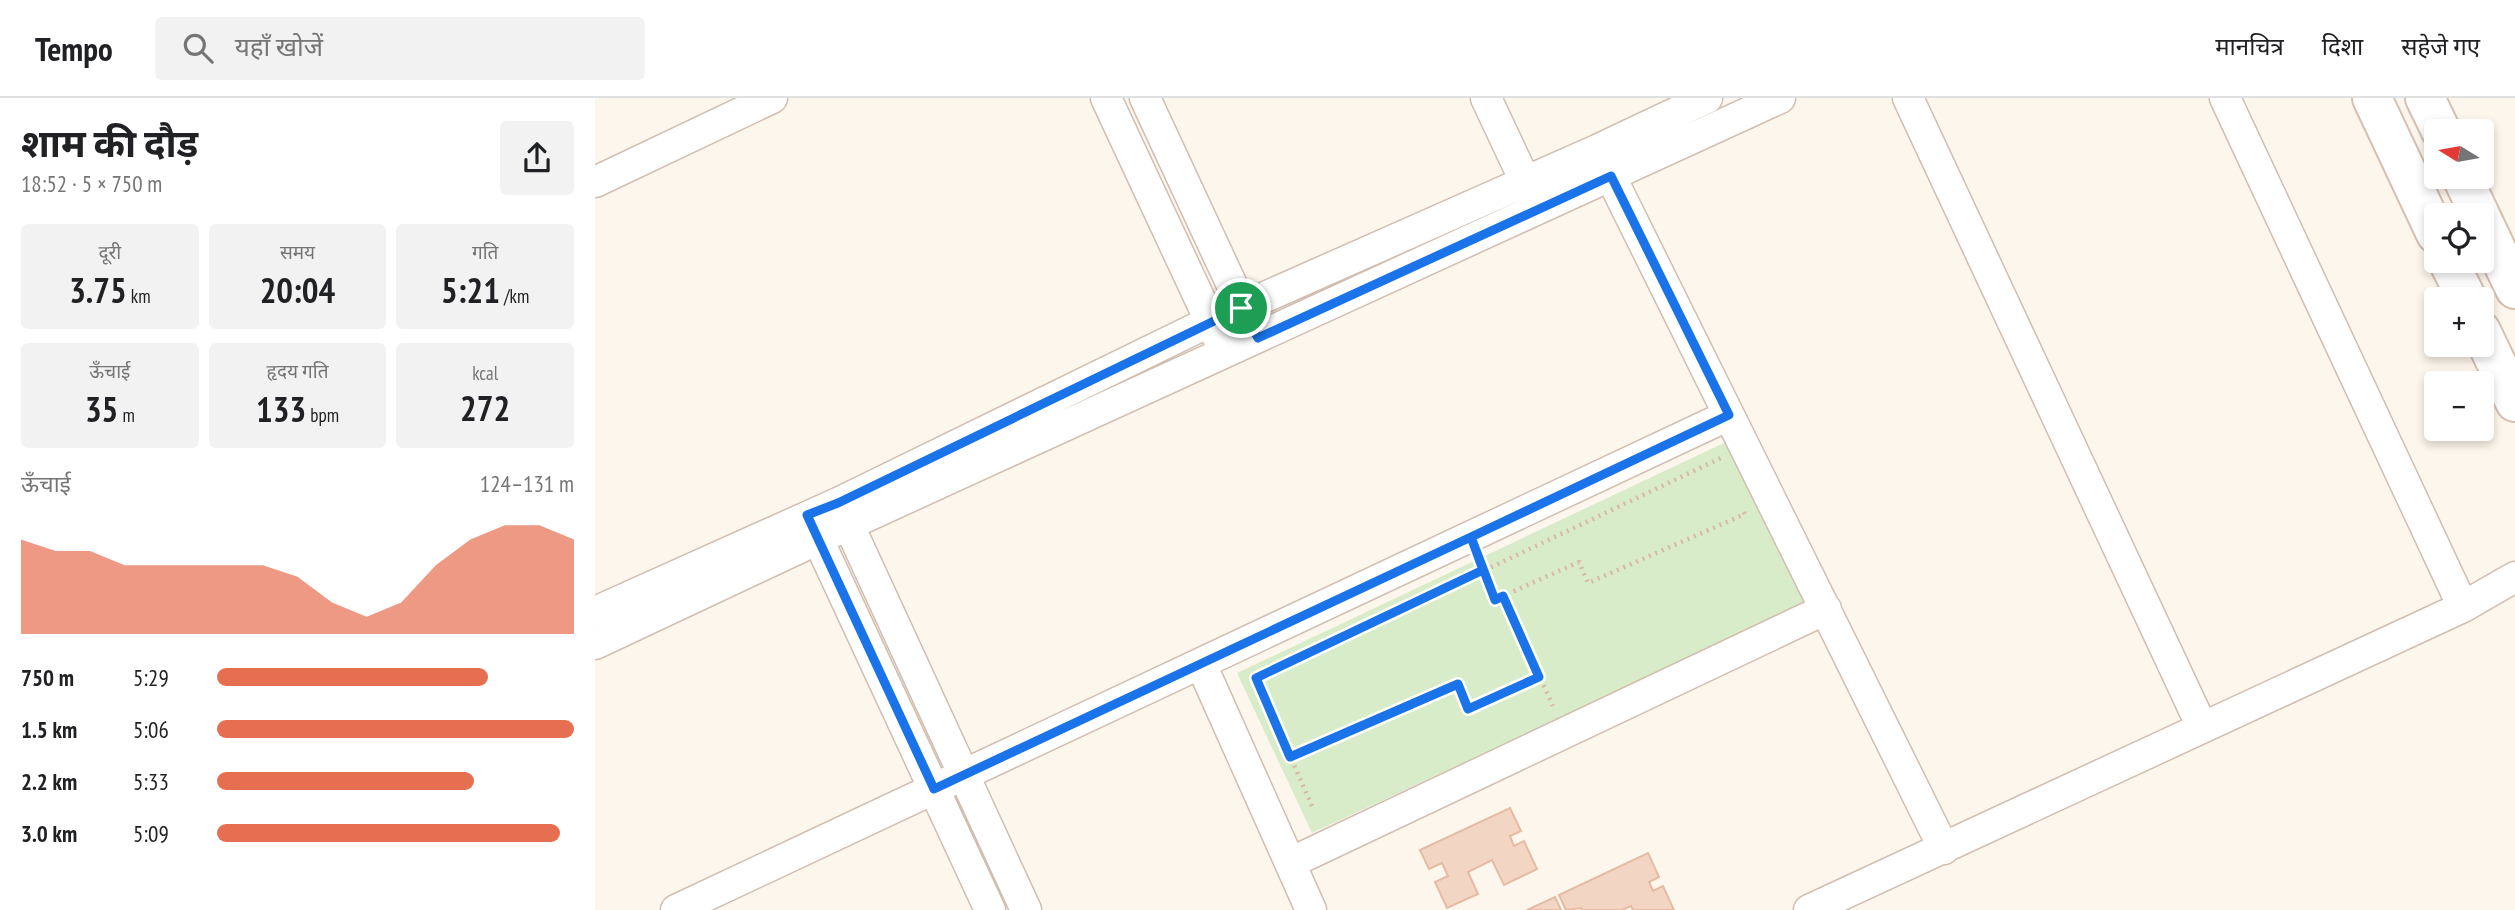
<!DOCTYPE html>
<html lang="hi">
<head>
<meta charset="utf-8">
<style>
  :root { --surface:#fff; --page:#f2f2f2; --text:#202124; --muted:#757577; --line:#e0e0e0; --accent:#e76f51 }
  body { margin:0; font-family:"PT Sans Narrow","Noto Sans Devanagari",sans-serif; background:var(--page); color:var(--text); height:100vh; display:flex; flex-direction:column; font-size:26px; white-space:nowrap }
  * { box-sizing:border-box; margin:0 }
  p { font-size:23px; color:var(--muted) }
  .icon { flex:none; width:38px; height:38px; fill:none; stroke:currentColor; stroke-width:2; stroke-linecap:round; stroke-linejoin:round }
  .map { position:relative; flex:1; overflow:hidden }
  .panel { display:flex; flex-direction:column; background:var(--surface); width:595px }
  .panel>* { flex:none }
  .needle { width:46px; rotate:281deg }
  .buttons { position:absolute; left:1829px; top:21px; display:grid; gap:14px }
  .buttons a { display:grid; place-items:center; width:70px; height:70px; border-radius:7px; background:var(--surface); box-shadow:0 4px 10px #0003; font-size:35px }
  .pin { position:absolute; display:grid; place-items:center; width:60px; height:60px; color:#fff; margin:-30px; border:4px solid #fff; border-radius:50%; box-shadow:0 2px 7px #0007 }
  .round { display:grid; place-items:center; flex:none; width:74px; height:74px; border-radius:7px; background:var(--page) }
  .head { display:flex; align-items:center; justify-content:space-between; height:119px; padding:0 21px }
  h1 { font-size:38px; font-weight:700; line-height:52px }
  .figures { display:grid; grid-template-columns:repeat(3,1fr); gap:10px; height:119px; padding:7px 21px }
  .figures div { display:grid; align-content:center; border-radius:7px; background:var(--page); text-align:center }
  .figures b { font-size:35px; font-weight:700 }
  .figures small { font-size:19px; font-weight:400 }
  .figures p { font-size:19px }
  .chart { height:196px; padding:14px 21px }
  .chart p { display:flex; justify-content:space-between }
  .chart svg { width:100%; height:126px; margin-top:7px; fill:var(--accent); opacity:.7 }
  ul { padding:0 21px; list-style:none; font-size:23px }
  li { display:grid; grid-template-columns:112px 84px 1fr; align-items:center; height:52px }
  li i { height:18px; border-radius:9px; background:var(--accent) }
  header { display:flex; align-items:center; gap:42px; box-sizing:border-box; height:98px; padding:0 35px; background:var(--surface); border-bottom:2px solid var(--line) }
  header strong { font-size:33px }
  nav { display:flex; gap:38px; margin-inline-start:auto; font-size:24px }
  .search { width:490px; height:63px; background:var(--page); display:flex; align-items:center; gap:18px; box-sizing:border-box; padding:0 24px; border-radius:7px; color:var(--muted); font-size:26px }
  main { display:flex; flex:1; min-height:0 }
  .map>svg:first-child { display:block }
</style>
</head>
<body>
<header>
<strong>Tempo</strong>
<div class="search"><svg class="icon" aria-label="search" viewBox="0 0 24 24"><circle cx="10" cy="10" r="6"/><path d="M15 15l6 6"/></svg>यहाँ खोजें</div>
<nav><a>मानचित्र</a><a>दिशा</a><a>सहेजे गए</a></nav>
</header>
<main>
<section class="panel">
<div class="head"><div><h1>शाम की दौड़</h1><p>18:52 · 5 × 750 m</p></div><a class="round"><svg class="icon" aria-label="share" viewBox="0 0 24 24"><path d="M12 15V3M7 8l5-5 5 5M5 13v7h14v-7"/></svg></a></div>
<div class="figures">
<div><p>दूरी</p><b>3.75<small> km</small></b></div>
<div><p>समय</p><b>20:04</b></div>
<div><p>गति</p><b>5:21<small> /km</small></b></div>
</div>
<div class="figures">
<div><p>ऊँचाई</p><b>35<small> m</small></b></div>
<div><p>हृदय गति</p><b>133<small> bpm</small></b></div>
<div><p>kcal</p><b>272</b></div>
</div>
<div class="chart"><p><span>ऊँचाई</span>124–131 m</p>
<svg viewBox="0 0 160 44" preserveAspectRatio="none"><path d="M0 44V11L10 15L20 15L30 20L40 20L50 20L60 20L70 20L80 24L90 33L100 38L110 33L120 20L130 11L140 6L150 6L160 11V44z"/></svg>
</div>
<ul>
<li><b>750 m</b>5:29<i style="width:76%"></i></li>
<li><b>1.5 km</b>5:06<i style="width:100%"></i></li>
<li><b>2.2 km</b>5:33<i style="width:72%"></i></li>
<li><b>3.0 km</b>5:09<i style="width:96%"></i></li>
</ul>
</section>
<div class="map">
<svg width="1920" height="812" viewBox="0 0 1920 812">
  <rect width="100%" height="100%" fill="#fdf6ec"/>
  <!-- green -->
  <path fill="#d8ecc9" d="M1135,342L1214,505L717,735L642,575Z"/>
  <!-- building -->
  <path fill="#f3d5c3" stroke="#e6bba3" stroke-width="2" d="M915,710L926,733L915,738L919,748L929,743L942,771L909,787L897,762L873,774L883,796L852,810L840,784L853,778L847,765L834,771L825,752Z
    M1053,755L1064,779L1054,784L1058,793L1068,788L1079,812H1038L1036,808L1027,812H987L986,810L971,812L964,797Z
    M960,799L966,812H932Z"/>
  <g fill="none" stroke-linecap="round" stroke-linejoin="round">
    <defs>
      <path id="street" d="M511,0L624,242
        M550,0L656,228
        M891,0L930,83
        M1313,0L1607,629
        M1007,61L1349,751
        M0,84L177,0
        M245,408L431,812
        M215,424L395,812
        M1868,509L1920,479
        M0,514L243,405L616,223L1002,52L1112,0
        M0,546L253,427L1185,0
        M606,566L716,812
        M695,765L1231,511
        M81,812L1134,317
        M1214,812L1868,509L1630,0"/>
      <path id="secondary" d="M1777,0L1841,136
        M1830,0L1846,33
        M1867,79L1885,117
        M1886,119L1920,191
        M1853,163L1872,201
        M1886,233L1920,304"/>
    </defs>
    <!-- street casing -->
    <use href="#street" stroke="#d1beb0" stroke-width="33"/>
    <!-- secondary casing -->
    <use href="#secondary" stroke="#d6c0b0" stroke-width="42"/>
    <!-- path -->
    <path stroke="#d9b8a5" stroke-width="4.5" stroke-dasharray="2 5" stroke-linecap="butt" d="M885,463L899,502L984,464L993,485L1150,416L1149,414
      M908,498L958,608
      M695,659L863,586L873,611L944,579
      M717,708L661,581L1126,360"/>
    <!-- street -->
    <use href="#street" stroke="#fff" stroke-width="30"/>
    <!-- secondary -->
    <use href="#secondary" stroke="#fff" stroke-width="38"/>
  </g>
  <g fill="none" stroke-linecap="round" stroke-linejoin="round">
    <defs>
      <path id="route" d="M646,210L243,405L212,417L339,691L876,439L888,472L661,580L695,659L863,586L873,611L944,579L908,498L900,502L876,439L1134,317L1016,78L663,240L646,210"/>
    </defs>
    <!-- route casing -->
    <use href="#route" stroke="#fff" stroke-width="14"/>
    <!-- route -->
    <use href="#route" stroke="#1a73e8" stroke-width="9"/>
  </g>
</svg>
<div class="buttons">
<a><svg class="needle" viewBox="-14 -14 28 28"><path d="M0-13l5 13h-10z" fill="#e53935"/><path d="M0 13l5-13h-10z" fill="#757577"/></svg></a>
<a><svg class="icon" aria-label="locate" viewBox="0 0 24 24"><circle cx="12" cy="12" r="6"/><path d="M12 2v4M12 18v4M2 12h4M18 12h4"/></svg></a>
<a>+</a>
<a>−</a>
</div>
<div class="pin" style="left:646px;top:210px;background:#1e9e55"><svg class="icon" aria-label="arrive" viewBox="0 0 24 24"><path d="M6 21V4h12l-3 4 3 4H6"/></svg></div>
</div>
</main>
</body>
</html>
